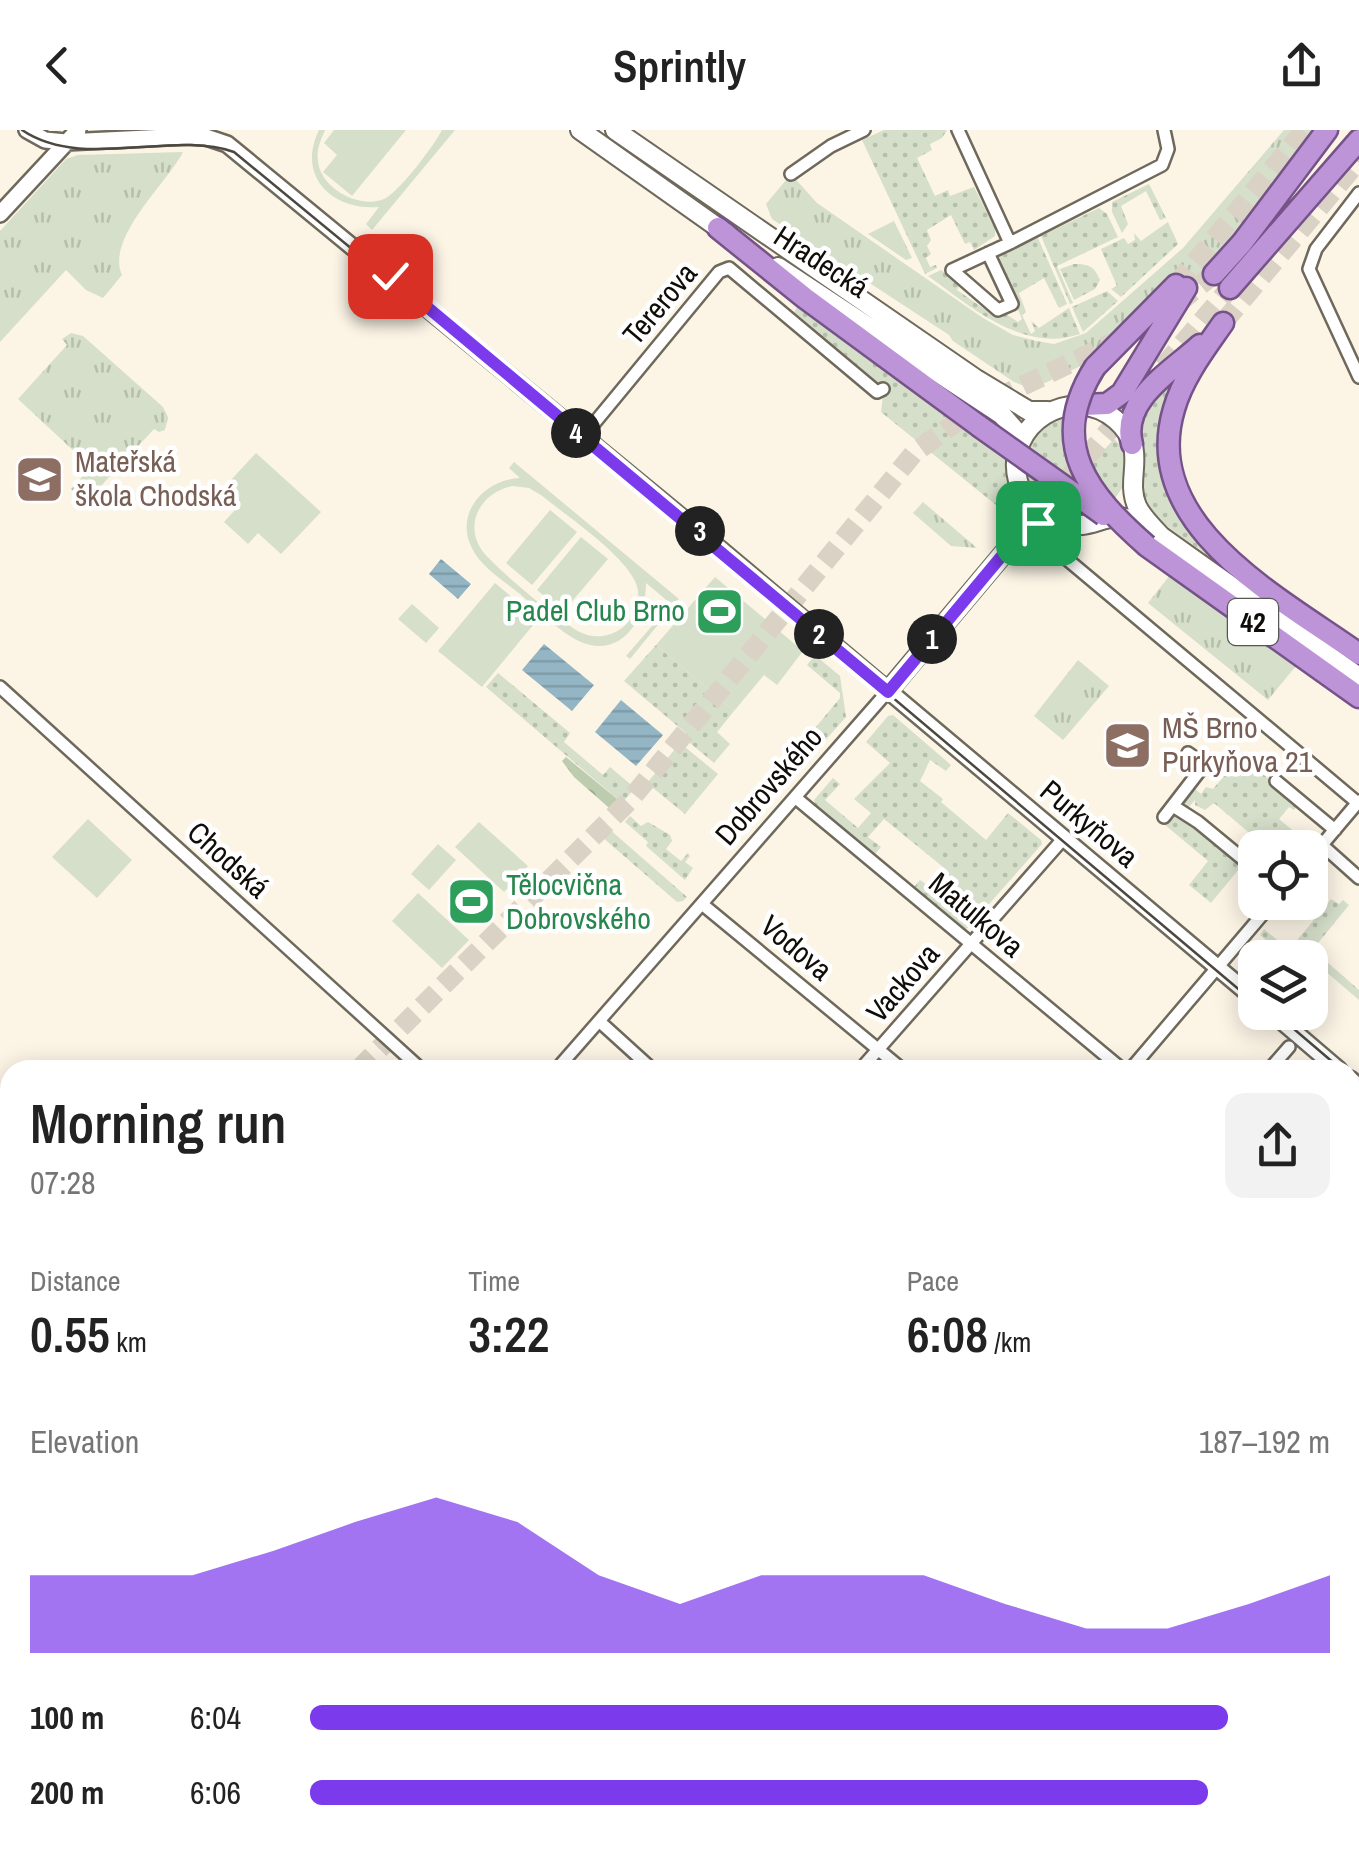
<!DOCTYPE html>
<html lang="en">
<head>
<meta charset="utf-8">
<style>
  :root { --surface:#fff; --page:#f2f2f2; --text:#222; --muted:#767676; --accent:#7c3aed }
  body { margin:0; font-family:"Archivo Narrow",sans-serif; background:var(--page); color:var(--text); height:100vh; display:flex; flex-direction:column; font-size:38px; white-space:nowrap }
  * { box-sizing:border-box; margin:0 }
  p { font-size:32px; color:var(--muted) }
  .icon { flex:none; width:55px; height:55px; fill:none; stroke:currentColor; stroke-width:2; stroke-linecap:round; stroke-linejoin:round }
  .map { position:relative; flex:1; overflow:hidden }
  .panel { position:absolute; left:0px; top:930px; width:1360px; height:790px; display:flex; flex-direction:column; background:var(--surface); border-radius:30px 30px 0 0; box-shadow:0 5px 25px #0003 }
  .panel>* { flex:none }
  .controls { position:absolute; left:1238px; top:700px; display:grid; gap:20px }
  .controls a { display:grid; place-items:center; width:90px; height:90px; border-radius:20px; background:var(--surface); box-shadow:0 5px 25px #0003; font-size:50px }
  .pin { position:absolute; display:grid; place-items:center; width:85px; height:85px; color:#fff; margin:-42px; border-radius:20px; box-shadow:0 5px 15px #0006 }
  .km { position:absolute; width:50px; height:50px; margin:-25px; border-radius:50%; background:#222; color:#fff; font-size:28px; line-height:50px; text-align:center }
  .round { display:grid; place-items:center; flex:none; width:105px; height:105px; border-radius:20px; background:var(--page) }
  .overview { display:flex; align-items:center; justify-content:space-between; height:170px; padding:0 30px }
  h1 { font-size:55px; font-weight:600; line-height:75px }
  .stats { display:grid; grid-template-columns:repeat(3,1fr); gap:15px; height:170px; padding:10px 30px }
  .stats div { display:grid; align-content:center }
  .stats b { font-size:50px; font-weight:600 }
  .stats small { font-size:28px; font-weight:400 }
  .stats p { font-size:28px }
  .chart { height:280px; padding:20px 30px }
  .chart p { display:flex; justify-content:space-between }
  .chart svg { width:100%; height:180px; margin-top:10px; fill:var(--accent); opacity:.7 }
  ul { padding:0 30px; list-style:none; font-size:32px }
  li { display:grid; grid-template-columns:160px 120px 1fr; align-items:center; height:75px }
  li i { height:25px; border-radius:12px; background:var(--accent) }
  header { display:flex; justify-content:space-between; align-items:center; height:130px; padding:0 30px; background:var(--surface); font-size:45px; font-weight:600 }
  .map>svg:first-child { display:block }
</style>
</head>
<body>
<header><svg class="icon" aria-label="back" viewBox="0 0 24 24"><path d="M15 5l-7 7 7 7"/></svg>Sprintly<svg class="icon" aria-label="share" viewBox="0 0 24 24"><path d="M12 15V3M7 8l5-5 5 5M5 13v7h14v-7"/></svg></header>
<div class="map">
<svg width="1359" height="1720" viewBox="0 0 1359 1720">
  <defs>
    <pattern id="grass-dots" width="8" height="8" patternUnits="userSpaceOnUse" patternTransform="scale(2.5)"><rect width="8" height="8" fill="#d5dfca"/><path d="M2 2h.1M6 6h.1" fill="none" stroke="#b6beac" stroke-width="1.8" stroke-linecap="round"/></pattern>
    <pattern id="forest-crowns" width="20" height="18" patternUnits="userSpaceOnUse" patternTransform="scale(2.5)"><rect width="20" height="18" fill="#bdcbae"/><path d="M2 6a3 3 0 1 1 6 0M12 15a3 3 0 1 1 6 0" fill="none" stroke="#a1ad94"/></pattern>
    <pattern id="park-tufts" width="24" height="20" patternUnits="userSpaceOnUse" patternTransform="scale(2.5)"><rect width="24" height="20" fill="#d5dfca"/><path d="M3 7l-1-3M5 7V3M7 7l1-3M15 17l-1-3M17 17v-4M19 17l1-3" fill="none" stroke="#b6beac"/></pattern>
    <pattern id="water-rules" width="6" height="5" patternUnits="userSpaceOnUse" patternTransform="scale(2.5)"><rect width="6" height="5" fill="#94b6c4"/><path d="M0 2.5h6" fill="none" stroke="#7f9ba7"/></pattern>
  </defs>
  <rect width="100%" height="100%" fill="#fcf5e6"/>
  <!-- grass -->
  <path fill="url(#grass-dots)" d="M884,0H947L942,8L930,14L932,20L917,28L935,66L948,60L950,66L974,57L995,99V106L974,120L970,112L965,114L951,85L927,100L931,110L927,116L931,124L926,128L930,137L936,135L937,138L925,144L862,10Z
    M1149,54L1166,88L1160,90L1146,61L1121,76L1128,94L1122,103L1112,82V72Z
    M1099,78L1107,84L1118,107L1057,136L1073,173L1070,174L1041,106Z
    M1168,92L1178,114L1121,167L1111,159L1117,156L1101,119L1124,108L1128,114L1135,110L1134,103L1141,111Z
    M1038,108L1067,174L1059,178L1044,148L1019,163L1026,182L1022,185L1031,204L1035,201L1031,191L1039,198L1069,178L1080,204C1024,224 970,176 928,146L941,140L961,153L957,160L993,185L1001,181L1018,192L1022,189L996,128Z
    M1074,134C1089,134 1094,136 1100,150L1095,159L1074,170L1060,139Z
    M1107,161L1118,171L1083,202L1072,177Z
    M801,172L1010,326L1020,375L1017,392L881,282L883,265L876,251L794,182Z
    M1178,246L1177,374L1359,535L1153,386L1143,370L1144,333L1136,301L1140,278Z
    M1072,283L1078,351L1090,386C1016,395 998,305 1072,283Z
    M1114,309L1127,321V351L1111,374L1085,333L1098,317L1103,321Z
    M656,515L734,581L717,602L730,614L714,633L684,608L687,604L624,551Z
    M815,525L840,546L846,587L795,644L779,631L801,606L806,609L840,568V563L807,535Z
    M498,543L570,603L564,612L603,645L610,637L635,658L622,673L486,557Z
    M893,585L951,635L946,641L930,630L920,651L943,669L941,672L986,710L1008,683L1041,710L1042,714L968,798L964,799L914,757L920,750L933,759L948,741L884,689L868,707L881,717L875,724L815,674L814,670L833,648L840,654L825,670L858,698L871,683L854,669L890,633L866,612L888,586Z
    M680,613L718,644L685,684L647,653Z
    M1241,626L1299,674L1294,680L1289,677L1279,689L1307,712L1302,717H1266L1214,673L1205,680L1195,675V670L1187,679L1183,676L1182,670L1200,649L1194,658L1201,664L1206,657L1213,659Z
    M1179,683L1244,733L1211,773L1189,755L1208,731L1164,694Z
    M630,686L641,696L648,692L670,705L672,711L666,719L681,731L688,723L690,726L685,732L693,738L685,750L646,716L648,712L625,692Z
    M608,698L687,767L683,771L677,772L601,706Z
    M1331,769L1339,774L1343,770L1349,775L1318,813L1321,818L1318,824L1359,860V870L1310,828L1287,827L1260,805L1264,799L1289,820Z"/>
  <!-- forest -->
  <path fill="url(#forest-crowns)" d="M566,627L622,673L616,684L574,647L562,631Z"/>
  <!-- park -->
  <path fill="url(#park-tufts)" d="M1284,0H1317L1194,160L1085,234L1045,253L1024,256L1014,252L953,211L949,205L772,89L766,74L791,44L817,73L983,188L1013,205L1036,211L1054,214L1086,203L1183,118Z
    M183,22C168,52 105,108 122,145L103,168L86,160L66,140L0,212V101L66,29L78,25Z
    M894,91L912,128L906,130L868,104Z
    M71,203L83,206L163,277L168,287L165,300L159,302L154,299L85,373L71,359L91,337L18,269L67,215L62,209Z
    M923,372L977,418L951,416L913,383Z
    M1170,445L1296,536L1268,570L1148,473Z
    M1078,530L1109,556L1063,610L1034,586Z"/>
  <!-- pitch -->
  <path fill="#d5dfca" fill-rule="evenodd" d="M319,0H325C321,10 316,19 318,31C320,58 361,81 386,68C402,58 433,17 442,0H455L372,100L366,94L379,77C333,81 296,47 319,0Z
    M334,0H406L352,66L323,42L337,25L324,13Z
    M256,323L321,382L281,424L258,403L248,414L224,392L234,381L217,365Z
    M514,332L679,469L630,529L626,526L671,474L646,453C646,492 618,534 573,508C554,497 537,479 520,464C503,450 480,437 471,416C455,381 486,349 520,348L509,338ZM513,356L529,358L541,365C565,385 635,431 638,461C641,492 610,515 582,503C566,497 490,434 481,419C463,391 484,361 513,356Z
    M550,380L577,402L532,455L506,433Z
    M581,407L608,429L563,482L537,460Z
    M715,447L803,521L777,555L764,545L734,581L656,515Z
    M495,453L538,489L482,557L438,521Z
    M412,474L439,498L426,513L398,489Z
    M88,689L132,730L97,768L52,727Z
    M479,692L528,736L504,762L455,717Z
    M438,714L456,730L429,760L411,744Z
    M418,763L469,810L442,838L392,791Z
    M971,1710H1035L1058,1720H969Z"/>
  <!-- water -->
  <path fill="url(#water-rules)" d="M441,429L471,454L458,469L429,444Z
    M544,514L594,555L572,581L522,540Z
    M621,570L663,605L636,636L595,602Z"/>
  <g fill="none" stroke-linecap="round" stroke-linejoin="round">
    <!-- trunk-tunnel -->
    <path stroke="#d9d2c5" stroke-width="20" stroke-dasharray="20 10" stroke-linecap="butt" d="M1176,155L1305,0
      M1177,174L1214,144
      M1223,193L1359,30
      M1027,397L1230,158
      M358,940L630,670L914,323L976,278L1123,208
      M0,1378L10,1355
      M0,1517L10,1508"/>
    <defs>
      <path id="minor" d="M958,0L1010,113L1162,35L1168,19L1164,0
        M791,44L831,16L864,0
        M1359,63L1316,119L1309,139L1359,247
        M988,123L1012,174L998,180L952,140L1010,113
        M582,308L719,142L729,138L877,262L883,259
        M1050,415L1358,673
        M0,557L422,940
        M1276,651L1335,700
        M796,668L1123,940
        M1173,676L1198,692L1255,739
        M1164,687L1201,639L1198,630L1188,623
        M1322,715L1359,748
        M1310,729L1359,671
        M702,774L903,940
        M599,891L653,940
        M556,940L888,561
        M860,940L1063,709
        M1130,940L1273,772
        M1269,940L1289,917
        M1350,1128L1359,1135
        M1350,1332L1359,1322
        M0,1506L10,1497
        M0,1558L10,1571
        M1350,1617L1359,1625
        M1350,1697L1359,1687
        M103,1710L108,1720
        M839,1710L849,1720
        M1076,1710L1097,1720
        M1330,1720L1339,1710"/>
      <path id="tertiary" d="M27,0L45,10L66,12L187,6L206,7L227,14L702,404L1255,869
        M0,84L78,0
        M1271,882L1339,940
        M1350,949L1359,957
        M1350,1031L1359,1020
        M0,1288L10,1297
        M459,1710L469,1720
        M732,1720L741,1710
        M777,1720L785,1710"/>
      <path id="secondary" d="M580,0L727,104
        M615,0L976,249L1029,281H1048
        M778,137L1002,285L1016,301L1018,318
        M1161,406C1153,397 1142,387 1137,376C1124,346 1150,320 1116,290C1072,252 1003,294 1018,351C1025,379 1053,398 1082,395C1094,394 1106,387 1119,387C1134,388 1148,399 1161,406L1359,547
        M888,561L1020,404L1038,393L1056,392"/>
      <path id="trunk" d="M718,98L805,168L979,296
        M1214,144L1242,113L1327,0
        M1230,158L1359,10
        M1223,193C1205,219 1183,247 1174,279C1139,396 1281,468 1359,524
        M1095,237L1176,155
        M1084,275L1107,274L1122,263L1186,158
        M1132,314C1120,270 1172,241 1200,215
        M1147,416L1359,567"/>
    </defs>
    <!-- minor casing -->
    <use href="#minor" stroke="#6f695c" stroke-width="16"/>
    <!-- tertiary casing -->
    <use href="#tertiary" stroke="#6f695c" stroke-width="20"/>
    <!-- secondary casing -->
    <use href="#secondary" stroke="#6f695c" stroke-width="22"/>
    <!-- trunk casing -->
    <use href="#trunk" stroke="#755388" stroke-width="25"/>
    <!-- minor -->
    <use href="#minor" stroke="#fff" stroke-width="11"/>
    <!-- tertiary -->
    <use href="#tertiary" stroke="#fff" stroke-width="15"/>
    <!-- secondary -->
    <use href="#secondary" stroke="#fff" stroke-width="18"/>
    <!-- trunk -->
    <use href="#trunk" stroke="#bc94d7" stroke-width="20"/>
    <!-- tram -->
    <path stroke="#4c4840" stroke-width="2.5" d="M22,0C82,41 172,0 234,22L701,406L1255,873
      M1274,882L1342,940
      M1350,953L1359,960
      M0,1291L10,1301
      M462,1710L473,1720"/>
    <defs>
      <path id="trunk-bridge" d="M1095,237C1046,314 1089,365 1147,416
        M979,296L1104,385"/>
    </defs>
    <!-- trunk-bridge casing -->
    <use href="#trunk-bridge" stroke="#755388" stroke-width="25" stroke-linecap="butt"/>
    <!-- trunk-bridge -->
    <use href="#trunk-bridge" stroke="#bc94d7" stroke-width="20"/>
  </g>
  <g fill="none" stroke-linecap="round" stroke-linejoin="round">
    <defs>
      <path id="route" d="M390,146L888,562L1020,404L1038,393"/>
    </defs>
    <!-- route casing -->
    <use href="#route" stroke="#fff" stroke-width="20"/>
    <!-- route -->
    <use href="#route" stroke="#7c3aed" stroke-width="12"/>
  </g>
  <!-- icons -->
  <defs>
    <symbol id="school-square" viewBox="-11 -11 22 22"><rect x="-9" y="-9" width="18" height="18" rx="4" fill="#8d6e63" stroke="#fff"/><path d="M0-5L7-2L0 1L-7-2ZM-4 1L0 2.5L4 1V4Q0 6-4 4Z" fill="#fff"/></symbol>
    <symbol id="stadium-square" viewBox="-11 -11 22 22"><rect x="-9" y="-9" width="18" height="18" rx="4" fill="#2e9e5b" stroke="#fff"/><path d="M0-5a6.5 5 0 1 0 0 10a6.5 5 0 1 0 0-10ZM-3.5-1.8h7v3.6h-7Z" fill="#fff"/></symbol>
  </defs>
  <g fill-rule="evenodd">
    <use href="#school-square" x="12" y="322" width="55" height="55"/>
    <use href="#stadium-square" x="692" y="454" width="55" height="55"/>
    <use href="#school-square" x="1100" y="588" width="55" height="55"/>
    <use href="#stadium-square" x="444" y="744" width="55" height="55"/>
  </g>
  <g text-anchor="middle" stroke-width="9" stroke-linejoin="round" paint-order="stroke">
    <!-- shield labels -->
    <rect fill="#fff" stroke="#585652" stroke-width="2.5" x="1228" y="469" width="50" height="46" rx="8"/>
    <g font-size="28" font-weight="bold" fill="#100d08">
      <text x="1253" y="502">42</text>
    </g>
    <!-- street labels -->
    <g font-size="30" fill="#100d08" stroke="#fff">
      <text transform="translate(821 132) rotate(33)" y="10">Hradecká</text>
      <text transform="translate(660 174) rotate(-50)" y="10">Tererova</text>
      <text transform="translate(769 656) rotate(-49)" y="10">Dobrovského</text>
      <text transform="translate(1089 694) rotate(40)" y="10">Purkyňova</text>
      <text transform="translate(228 730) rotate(42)" y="10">Chodská</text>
      <text transform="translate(976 785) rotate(40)" y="10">Matulkova</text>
      <text transform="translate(796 818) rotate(40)" y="10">Vodova</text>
      <text transform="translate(903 853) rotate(-49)" y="10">Vackova</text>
    </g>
    <!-- education labels -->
    <g font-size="30" fill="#785e54" stroke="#fff" text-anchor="start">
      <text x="75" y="342">Mateřská<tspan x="75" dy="34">škola Chodská</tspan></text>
      <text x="1162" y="608">MŠ Brno<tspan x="1162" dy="34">Purkyňova 21</tspan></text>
    </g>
    <!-- leisure labels -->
    <g font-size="30" fill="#27864d" stroke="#fff" text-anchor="end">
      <text x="685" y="491">Padel Club Brno</text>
      <text x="506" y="765" text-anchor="start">Tělocvična<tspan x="506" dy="34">Dobrovského</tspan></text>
    </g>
  </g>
</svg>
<div class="controls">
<a><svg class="icon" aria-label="locate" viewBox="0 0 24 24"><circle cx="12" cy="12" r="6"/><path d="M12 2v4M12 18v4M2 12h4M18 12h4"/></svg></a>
<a><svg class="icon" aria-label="layers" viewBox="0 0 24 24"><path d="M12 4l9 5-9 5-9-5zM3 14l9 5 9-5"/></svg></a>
</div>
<div class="pin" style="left:1038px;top:393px;background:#1e9e55"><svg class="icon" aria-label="arrive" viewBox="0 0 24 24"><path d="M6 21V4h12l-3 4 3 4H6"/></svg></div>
<div class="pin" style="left:390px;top:146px;background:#d93025"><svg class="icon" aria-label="check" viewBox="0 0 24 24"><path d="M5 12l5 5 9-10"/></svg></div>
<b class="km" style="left:932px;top:509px">1</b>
<b class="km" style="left:819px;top:504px">2</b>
<b class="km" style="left:700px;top:401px">3</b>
<b class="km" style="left:576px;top:303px">4</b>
<section class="panel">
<div class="overview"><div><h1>Morning run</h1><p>07:28</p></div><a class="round"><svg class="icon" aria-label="share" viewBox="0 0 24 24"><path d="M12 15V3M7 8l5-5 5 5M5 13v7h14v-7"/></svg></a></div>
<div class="stats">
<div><p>Distance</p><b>0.55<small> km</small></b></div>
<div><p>Time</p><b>3:22</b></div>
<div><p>Pace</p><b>6:08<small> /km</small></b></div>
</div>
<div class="chart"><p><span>Elevation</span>187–192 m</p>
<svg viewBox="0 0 160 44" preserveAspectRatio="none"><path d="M0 44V25L10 25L20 25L30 19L40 12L50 6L60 12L70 25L80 32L90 25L100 25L110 25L120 32L130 38L140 38L150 32L160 25V44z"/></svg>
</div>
<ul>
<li><b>100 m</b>6:04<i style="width:90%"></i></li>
<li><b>200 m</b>6:06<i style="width:88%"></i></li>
</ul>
</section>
</div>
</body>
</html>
